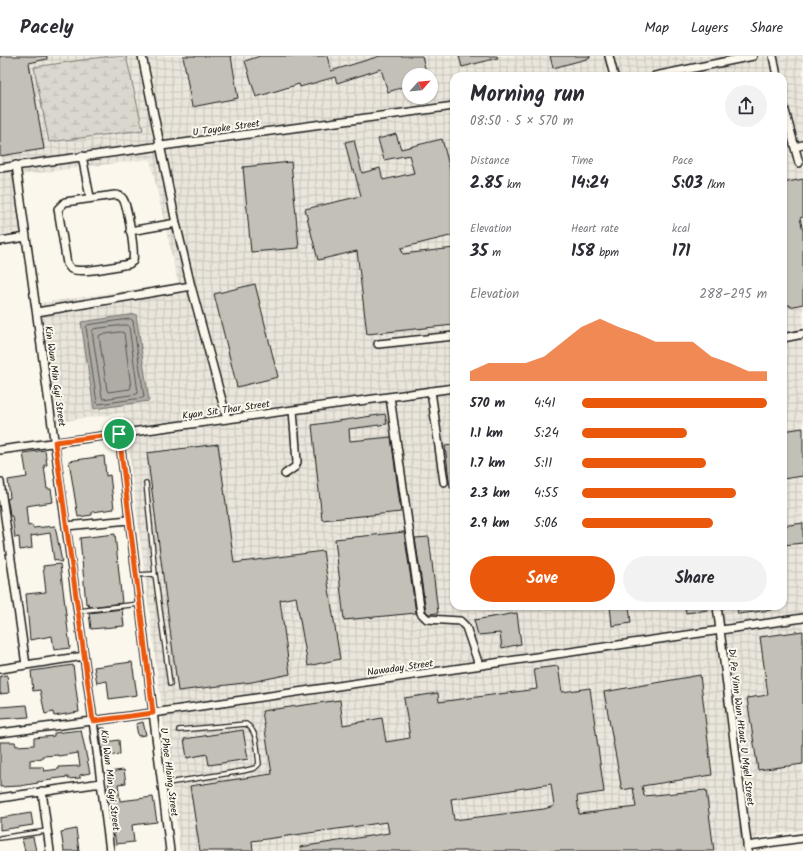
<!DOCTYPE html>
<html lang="en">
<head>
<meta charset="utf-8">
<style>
  :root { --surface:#fff; --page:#f2f2f3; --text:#2b2b33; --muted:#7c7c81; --line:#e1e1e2; --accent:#ea580c }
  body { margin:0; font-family:Kalam,sans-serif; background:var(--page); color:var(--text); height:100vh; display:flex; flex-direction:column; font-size:15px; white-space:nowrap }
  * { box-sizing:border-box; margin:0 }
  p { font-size:13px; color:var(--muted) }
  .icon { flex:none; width:22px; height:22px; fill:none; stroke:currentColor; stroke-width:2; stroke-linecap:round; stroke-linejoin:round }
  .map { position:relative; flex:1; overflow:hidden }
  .details { position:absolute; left:450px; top:16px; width:337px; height:538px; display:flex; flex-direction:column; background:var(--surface); border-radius:12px; box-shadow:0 1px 3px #0004 }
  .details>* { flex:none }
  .needle { width:26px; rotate:63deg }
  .controls { position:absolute; left:402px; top:12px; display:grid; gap:8px }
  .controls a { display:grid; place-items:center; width:36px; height:36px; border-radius:50%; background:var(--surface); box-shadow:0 1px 3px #0004; font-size:20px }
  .pin { position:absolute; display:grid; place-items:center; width:34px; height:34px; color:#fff; margin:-17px; border:2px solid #fff; border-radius:50%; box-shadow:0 1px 4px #0007 }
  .round { display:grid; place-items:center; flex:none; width:42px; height:42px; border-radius:21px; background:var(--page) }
  .head { display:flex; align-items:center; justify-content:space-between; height:68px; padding:0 20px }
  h1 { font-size:22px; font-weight:800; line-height:30px }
  .figures { display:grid; grid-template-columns:repeat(3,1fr); gap:6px; height:68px; padding:4px 20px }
  .figures div { display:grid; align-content:center }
  .figures b { font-size:17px; font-weight:800 }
  .figures small { font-size:11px; font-weight:400 }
  .figures p { font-size:11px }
  .chart { height:112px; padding:8px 20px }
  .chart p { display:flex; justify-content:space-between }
  .chart svg { width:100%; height:72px; margin-top:4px; fill:var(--accent); opacity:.7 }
  .primary-button { display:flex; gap:8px; margin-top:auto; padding:8px 20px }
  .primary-button a { flex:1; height:46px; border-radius:24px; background:var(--accent); color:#fff; font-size:16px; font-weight:800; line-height:46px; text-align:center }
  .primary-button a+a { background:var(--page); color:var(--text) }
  ul { padding:0 20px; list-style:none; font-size:13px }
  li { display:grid; grid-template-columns:64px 48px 1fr; align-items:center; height:30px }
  li i { height:10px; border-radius:5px; background:var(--accent) }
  header { display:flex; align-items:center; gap:24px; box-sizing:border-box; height:56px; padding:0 20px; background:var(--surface); border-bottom:1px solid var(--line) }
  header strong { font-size:19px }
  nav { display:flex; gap:22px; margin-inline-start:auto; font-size:14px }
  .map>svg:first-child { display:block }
</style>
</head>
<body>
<header>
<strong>Pacely</strong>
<nav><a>Map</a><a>Layers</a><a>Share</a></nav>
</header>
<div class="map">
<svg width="803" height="795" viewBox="0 0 803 795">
  <defs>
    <pattern id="industrial-grid" width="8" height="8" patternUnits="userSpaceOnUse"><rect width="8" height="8" fill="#eae6dc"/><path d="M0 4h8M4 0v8" fill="none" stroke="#c8c5bc"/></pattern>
    <pattern id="wetland-marsh" width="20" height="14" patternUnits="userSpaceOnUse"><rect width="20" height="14" fill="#dad7ce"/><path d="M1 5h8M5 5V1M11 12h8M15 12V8" fill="none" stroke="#bab8b0"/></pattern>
  </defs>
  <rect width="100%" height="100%" fill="#fbf7ec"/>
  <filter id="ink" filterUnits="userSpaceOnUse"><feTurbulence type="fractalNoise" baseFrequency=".025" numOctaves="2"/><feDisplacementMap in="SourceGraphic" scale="8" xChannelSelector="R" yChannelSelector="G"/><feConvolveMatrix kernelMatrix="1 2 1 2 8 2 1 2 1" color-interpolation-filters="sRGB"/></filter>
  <g filter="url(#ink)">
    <!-- industrial -->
    <path fill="url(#industrial-grid)" fill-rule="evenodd" d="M0,0H803V774L756,781L758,795H180L124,357L56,366L41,247L178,227L150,103L21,119L28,175L0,179ZM409,19H431V41H409ZM454,20H783V550H454Z"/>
    <!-- wetland -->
    <path fill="url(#wetland-marsh)" stroke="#7b7a75" d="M110,0H126L143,74L49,86L34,11Z"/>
    <!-- water -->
    <path fill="#afaca5" stroke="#74726e" d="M136,258L149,345L94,353L81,266Z"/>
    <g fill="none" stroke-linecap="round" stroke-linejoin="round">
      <!-- shore -->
      <path stroke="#575653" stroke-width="1" d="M131,263L133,265L144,341L142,342L99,348L97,347L86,271L88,269Z
        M126,269L129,270L138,337L137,338L103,343L102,341L92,275L94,273Z
        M121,276L124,277L131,331L130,333L108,336L107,334L99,280L100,279Z"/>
    </g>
    <!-- building -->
    <path fill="#c3c0b8" stroke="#1c1c1c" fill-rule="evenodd" d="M0,0H47V3L29,7L44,93L0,100Z
      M183,0H231L238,42L192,51Z
      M260,0H327L331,15L380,0H422L427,19H409V29L388,36L381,13L337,27L335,21L300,31L299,28L256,41L245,5Z
      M459,0H497L498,2L462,11Z
      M550,0H590V2L553,12Z
      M396,78L401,93L442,83L454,128V179L401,192L403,198L454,192V269L367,278L357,195L318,204L305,153L361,140L354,114L352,115L345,86L354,84L362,117L380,112L383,124L414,117L409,99L384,104L378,83Z
      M291,106L299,192L251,196L243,111Z
      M803,123V161L800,162L803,175V248L790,251V249L783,250V127Z
      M255,228L278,321L237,331L214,238Z
      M385,358L387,368L349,373L350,385L391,381L401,456L322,464L312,369Z
      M803,372V420L783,423V375Z
      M218,388L234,507L323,495L340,603L308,610L296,541L280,544L290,618L252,626L178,635L147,397Z
      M454,389V432H450L445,390Z
      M45,394L47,409H44L47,433H51L53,446L26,450L28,470L32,469L33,472L55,470L62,506L54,504L50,477L31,480L32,492L20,494L19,481L15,482L12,460H10L9,452L7,443L10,442L8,424L27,421L23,397Z
      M104,400L106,420L110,419L114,453L92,456V459L78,461L69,405Z
      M803,467V487L783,489V470Z
      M404,476L416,557L344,564L335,483Z
      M115,478L122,547L89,551L88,547L86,548L80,482Z
      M429,481L438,557L429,558L426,555L415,482Z
      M60,508L70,592L54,594L52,580L30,584L26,538L46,536L43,510Z
      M610,550H629L631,567L612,570Z
      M685,550H708V554L686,557Z
      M737,550H771V554L738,558Z
      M122,553L124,570L91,573L89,557Z
      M517,557L521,588L502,592L500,577L478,579L474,564Z
      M803,575V708L758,714L747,642L768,639L760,581Z
      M132,606L137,639L109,643L107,625L97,627L94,611Z
      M73,609L79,656L54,660L53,656L45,658L40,634L33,635L31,615Z
      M558,610L562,636L590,632L604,736L577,740L579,758L636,751L633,732L622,734L604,636L700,619L712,719L642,730L644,740L706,734L714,795H301L300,791L389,777L387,766L252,785L253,795H200L190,730L272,718L262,655L340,644L343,669L382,662L386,686L410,682L404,642L438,637L439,646L537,633L534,613ZM551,728L554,750L544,753L454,764L451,743Z
      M7,619L9,637L0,638V620Z
      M27,649L29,661L0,663V651Z
      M143,666L146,679L138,680L136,668Z
      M99,672H105L106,686L119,684L120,698L103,701Z
      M81,674L90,717L80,719V722L68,723V721L52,723V724L37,726L38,727L20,730L0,731V686H15L16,690L34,689V682L54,680V677ZM78,697L80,710L59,711V713L44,715L43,711H30V704L42,702V700L58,699V700Z
      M243,674L248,703L209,709L207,698L187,702L184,683Z
      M124,714L126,727L118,728L120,745L153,741L157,766L132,769L134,786L116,788L108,743L107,732L109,731L107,716Z
      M31,757L33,769L0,774V762Z
      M76,773L79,795H64L61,776Z
      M33,781L36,795H25L22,783Z"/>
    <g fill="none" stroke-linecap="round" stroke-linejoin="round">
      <defs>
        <path id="service" d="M146,427L155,518L170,628
          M136,519L155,518
          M78,555L139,548
          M162,728L243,715L255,712L259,708C257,694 258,675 246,668L179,674
          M0,782L47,775"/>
        <path id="minor" d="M142,0L176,167L191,230L227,363
          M609,0L614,20
          M773,0L777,20
          M655,20L753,0
          M783,47L799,107
          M795,91L803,89
          M82,100L90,141
          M16,109L93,665L110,795
          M0,112L454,50
          M115,139C119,139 121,140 123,143C128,151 135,195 133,205L129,208C116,210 83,218 71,213L67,208L58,153L65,146Z
          M130,175L176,167
          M0,185L26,181
          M37,256L191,230
          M783,282L803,278
          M378,288L454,280
          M431,335L444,426
          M390,341L421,557L427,563L460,565L466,571L479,609
          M119,378L170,795
          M0,394L454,332
          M285,418L295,411L297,406L293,354
          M0,426L26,609
          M66,470L129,464
          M717,550L748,795
          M0,613L84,600
          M0,677L153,657L803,562
          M42,735L50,795
          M0,742L101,727
          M747,790L803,782"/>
      </defs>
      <!-- service casing -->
      <use href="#service" stroke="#1c1c1c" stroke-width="6"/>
      <!-- minor casing -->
      <use href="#minor" stroke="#1c1c1c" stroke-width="10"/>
      <!-- service -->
      <use href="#service" stroke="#fbf7ec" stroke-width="3.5"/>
      <!-- minor -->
      <use href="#minor" stroke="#fbf7ec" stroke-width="7"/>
    </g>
  </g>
  <g fill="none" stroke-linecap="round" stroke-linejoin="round" filter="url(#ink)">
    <defs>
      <path id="route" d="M119,378L153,657L93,665L55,386Z"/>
    </defs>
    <!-- route casing -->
    <use href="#route" stroke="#fff" stroke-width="8"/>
    <!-- route -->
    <use href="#route" stroke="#ea580c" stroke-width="5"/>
  </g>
  <g text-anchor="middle" stroke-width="4" stroke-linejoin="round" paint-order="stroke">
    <!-- street labels -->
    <g font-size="10" fill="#1c1c1c" stroke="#fbf7ec">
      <text transform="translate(226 71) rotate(-8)" y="4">U Tayoke Street</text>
      <text transform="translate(56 320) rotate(82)" y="4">Kin Wun Min Gyi Street</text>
      <text transform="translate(226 353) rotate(-8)" y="4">Kyan Sit Thar Street</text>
      <text transform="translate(400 611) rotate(-8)" y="4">Nawaday Street</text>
      <text transform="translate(742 671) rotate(83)" y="4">Di Pe Yinn Wun Htaut U Myel Street</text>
      <text transform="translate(170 716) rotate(83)" y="4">U Phoe Hlaing Street</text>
      <text transform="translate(111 724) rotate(83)" y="4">Kin Wun Min Gyi Street</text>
    </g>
  </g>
</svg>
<div class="controls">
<a><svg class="needle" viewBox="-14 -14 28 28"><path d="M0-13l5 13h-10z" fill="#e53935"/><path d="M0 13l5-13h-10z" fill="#7c7c81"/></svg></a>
</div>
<div class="pin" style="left:119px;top:378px;background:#1e9e55"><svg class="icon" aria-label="arrive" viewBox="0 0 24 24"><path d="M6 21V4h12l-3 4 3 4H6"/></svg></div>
<section class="details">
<div class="head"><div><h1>Morning run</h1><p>08:50 · 5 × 570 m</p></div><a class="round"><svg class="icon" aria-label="share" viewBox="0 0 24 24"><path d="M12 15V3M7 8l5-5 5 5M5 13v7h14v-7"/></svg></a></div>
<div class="figures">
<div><p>Distance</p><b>2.85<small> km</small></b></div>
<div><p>Time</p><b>14:24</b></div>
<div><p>Pace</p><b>5:03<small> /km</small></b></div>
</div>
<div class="figures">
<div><p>Elevation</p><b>35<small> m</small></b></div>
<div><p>Heart rate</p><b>158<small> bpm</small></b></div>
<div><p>kcal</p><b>171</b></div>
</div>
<div class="chart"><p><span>Elevation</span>288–295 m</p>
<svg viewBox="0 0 160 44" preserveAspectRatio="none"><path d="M0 44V38L10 33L20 33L30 33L40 29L50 20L60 11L70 6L80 11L90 15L100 20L110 20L120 20L130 29L140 33L150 38L160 38V44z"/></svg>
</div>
<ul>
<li><b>570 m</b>4:41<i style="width:100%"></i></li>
<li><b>1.1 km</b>5:24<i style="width:57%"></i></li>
<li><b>1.7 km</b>5:11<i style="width:67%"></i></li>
<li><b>2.3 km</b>4:55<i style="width:83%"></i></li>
<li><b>2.9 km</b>5:06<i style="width:71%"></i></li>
</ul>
<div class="primary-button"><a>Save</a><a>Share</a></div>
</section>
</div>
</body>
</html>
